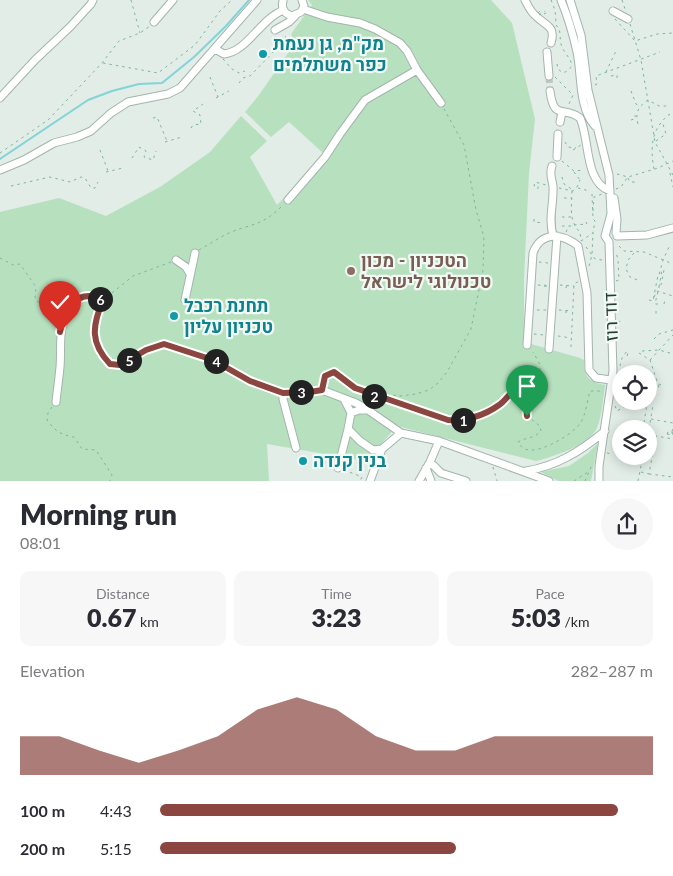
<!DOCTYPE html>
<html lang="en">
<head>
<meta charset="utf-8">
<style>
  :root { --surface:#fff; --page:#f7f7f7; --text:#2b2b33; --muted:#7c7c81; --accent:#8a463f }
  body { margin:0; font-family:Lato,Heebo,sans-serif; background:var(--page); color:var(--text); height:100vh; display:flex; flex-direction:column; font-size:19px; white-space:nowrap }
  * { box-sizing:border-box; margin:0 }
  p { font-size:16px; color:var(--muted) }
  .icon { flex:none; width:28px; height:28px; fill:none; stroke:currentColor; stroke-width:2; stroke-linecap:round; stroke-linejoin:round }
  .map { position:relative; height:481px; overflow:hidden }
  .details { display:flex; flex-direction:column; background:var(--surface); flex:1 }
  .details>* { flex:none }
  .controls { position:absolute; left:612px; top:365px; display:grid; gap:10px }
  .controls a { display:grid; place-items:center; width:45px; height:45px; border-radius:50%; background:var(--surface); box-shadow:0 2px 12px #0003; font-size:25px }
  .pin { position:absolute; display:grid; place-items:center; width:42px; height:42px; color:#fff; margin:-51px -21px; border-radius:50% 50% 50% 0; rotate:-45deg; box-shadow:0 0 5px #0007 }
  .pin .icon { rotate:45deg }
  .km { position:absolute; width:25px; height:25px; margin:-12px; border-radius:50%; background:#222; color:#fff; font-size:14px; line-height:25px; text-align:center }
  .round { display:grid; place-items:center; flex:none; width:52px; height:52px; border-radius:26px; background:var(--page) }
  .headline { display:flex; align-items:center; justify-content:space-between; height:85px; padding:0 20px }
  h1 { font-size:28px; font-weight:800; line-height:38px }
  .metrics { display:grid; grid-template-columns:repeat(3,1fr); gap:8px; height:85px; padding:5px 20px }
  .metrics div { display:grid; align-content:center; border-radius:10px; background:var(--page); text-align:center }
  .metrics b { font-size:25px; font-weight:800 }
  .metrics small { font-size:14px; font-weight:400 }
  .metrics p { font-size:14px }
  .chart { height:140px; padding:10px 20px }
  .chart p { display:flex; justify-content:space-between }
  .chart svg { width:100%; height:90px; margin-top:5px; fill:var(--accent); opacity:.7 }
  ul { padding:0 20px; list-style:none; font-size:16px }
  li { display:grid; grid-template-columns:80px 60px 1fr; align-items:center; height:38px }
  li i { height:12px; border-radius:6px; background:var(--accent) }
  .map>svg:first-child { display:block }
</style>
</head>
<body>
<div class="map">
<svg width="673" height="481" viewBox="0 0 673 481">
  <rect width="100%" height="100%" fill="#e1ede6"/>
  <!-- green -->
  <path fill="#b7e0be" d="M308,0H491L512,23L535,119L529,173L524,279V342L580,358L584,360C583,377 590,382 605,385C603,399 602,415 597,428C590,445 552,457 536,461L397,426L366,461L267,444L269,481H0V212L59,198L106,216L160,187L210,152L241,116L267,141L250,157L277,205L318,162L323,153L289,122L271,137L245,112L259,95L295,43L291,34L312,5Z
    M598,443L591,481H558L541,472L569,466L588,453Z"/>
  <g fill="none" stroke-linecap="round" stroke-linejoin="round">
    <!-- stream -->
    <path stroke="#83d3d8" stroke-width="2" d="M0,159L88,100L112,91L139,84L162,83L194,57L226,26L249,0"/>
    <!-- minor-tunnel -->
    <path stroke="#bacac2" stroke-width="7" stroke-dasharray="7 3.5" stroke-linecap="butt" d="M549,76L550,91"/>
    <defs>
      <path id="minor" d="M525,0C528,6 531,13 537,17C546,26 556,26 551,43
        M561,0C568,17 573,34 577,52C582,75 578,107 595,126
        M570,0L581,35L588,90L609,175L611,214L605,236L609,242
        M283,1C281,8 284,14 292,16L301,12L304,6L302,0
        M303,9L327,17L360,23L375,29L400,43L407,51L417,70L441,103
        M613,11L628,19
        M154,22L173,0
        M275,30L289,22L295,16
        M215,49L224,54C247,52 261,18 284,10
        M547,52L549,76
        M550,91C554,122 564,105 580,118C590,139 584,182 610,191
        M0,98L35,60L70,27L91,4L93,0
        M560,122L562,112
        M557,157L558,134
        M552,166C549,174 552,179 553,186C554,205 548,216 553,236
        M0,170L24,160L54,143L77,137L91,131L111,113L128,102L168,94L180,88L257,0
        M614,198L617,219L616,233
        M288,200L325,157L340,134L365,100L417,70
        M617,236L647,235L673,228
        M176,260L186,267L190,274
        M185,300L195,253
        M527,345L533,253C541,231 562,233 578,246L587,293L589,370L596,378L611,380
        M549,349L557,236
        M283,393V399L296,448
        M344,399L351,413L348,429L360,441L373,450L382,449
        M56,402C57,391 59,379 60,367C62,344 56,320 75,302C83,294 93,295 103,301C92,326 90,344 110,364L120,365L147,350L164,344L213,360L250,381L267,388L283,393L310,392L322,390L356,403L368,410
        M351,413L359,410H368L401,433
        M430,462L441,473L466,481
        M338,468L348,429
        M426,468L431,481
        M526,471C557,466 581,451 605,431
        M370,481L382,449L401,433L439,441
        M419,481L430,462L439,441L549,481
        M599,481V466L613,371L609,242"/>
    </defs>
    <!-- minor casing -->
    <use href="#minor" stroke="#a3b5ad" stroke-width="9"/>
    <!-- path -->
    <path stroke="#7eb49d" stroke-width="1" stroke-dasharray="2.5 4" stroke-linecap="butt" d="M131,0L140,33
      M551,0L555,10L556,23
      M622,0L625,9
      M544,14L546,13L545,11
      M615,19L635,41L657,34L673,33
      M630,24L641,60L655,142L673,175
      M556,25C562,31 559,36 561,44C563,55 582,65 563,73L558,69L557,64
      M223,59L232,69L239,73L245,71
      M103,63L158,73L195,45L220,11L232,0
      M606,72L616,51
      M611,76L617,75V78
      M210,77L218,97
      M555,77L573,95L568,106
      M239,83L243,78L250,76L285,40L286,33
      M595,85L597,84L596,76L660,52
      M631,91L636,104L639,106
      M216,98L229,91
      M153,118L157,117L167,141
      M631,120L634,119V116H636
      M638,124C635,112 638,107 648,100L659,106H667
      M191,128L193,125L201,124L200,115L193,111L203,104
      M656,141L666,134L662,121
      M165,142L182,137
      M565,142L568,147L576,148
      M100,150L108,171
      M573,150L581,145
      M0,153L48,120L102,63L119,41L140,33L150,26
      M132,158L139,147L146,151L144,157L153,160L156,151
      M562,161L574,171L584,170
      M654,169C650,148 651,128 670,114
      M106,172L123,168
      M574,172L580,180
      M670,173L673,187
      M617,174L628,177L658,168L673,161
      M562,177L564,184L573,190
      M628,178L630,182H638
      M11,186L50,177L70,182L81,177L85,178L91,188H95L98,182
      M559,188L573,191L577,187L580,180
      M578,188L586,190V191
      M538,189V186H534L535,182L546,185
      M616,189L621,187L627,178
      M572,191C572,205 568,221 580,232L581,241
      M564,198H572
      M593,211L594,197L602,194
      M562,217H571
      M534,219V222L544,223
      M574,225L587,224L586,222
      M562,226H573
      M566,232L569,226
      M581,241L593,233L595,221L593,219L592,194
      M619,246L624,251L644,252L673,264
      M586,247L595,259L602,260
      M199,250C210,244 220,237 231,232C255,223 263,225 283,205
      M634,253L628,260L626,269L630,277L640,281
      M0,258L13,265L20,264L36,287L35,299L56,318
      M539,262L548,263
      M589,266L592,255L593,233
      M616,281L619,280L618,259L616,253
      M538,285L547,286
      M560,285L574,286
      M545,287V284
      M659,287L662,270H664L661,285
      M566,288L567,284
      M107,297L133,276L171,262
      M654,297L657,291L673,296
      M649,300L653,301L658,275H659L663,260L669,247
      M664,304L665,299
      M537,310H546
      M559,310L572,311
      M656,311V314
      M566,313V309
      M618,321L622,322
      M534,334L544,335
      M558,336L571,338
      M654,339L659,334L673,330
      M571,347L574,284L579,281
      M642,351L659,350L670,353
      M639,353L650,360L659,387
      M627,356L628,353
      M650,360L673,335
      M620,366L622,358L627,351
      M323,382L325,376L334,372L355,389L362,391
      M659,384L661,385
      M361,391L400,396L416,394L429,390L438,383L447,372L471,329L483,270L484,237L476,210L464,145L444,109
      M514,392C531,389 525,406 527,416L540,426L541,431C534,439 526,437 518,442C521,447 524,450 531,450C544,451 575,433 581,422C586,414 587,401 590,391H603
      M366,393L448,420C466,421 485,416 499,405C506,400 510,394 517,389C525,383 538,381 540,370C541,363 536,358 533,352
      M649,393L657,388
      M615,406L617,411L634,401
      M52,407L48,413L47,420C55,431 61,435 74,437L82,449L96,450L112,475L110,481
      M651,419L673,423
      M630,429L631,424
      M643,429L647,404L659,387
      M649,429L653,405
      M672,431L673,429
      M667,434L668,432L673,433L672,438
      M607,453L613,454
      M317,459L331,464
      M493,467L497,481
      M344,470L362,477L360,481
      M641,472L649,474L656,436L673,439
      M649,474L673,477
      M574,481L588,472
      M585,481L592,465
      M638,481L643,456"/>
    <!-- minor -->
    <use href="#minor" stroke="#fff" stroke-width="7"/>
    <!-- path-bridge -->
    <path stroke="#7eb49d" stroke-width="1" stroke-dasharray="2.5 4" stroke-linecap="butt" d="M538,13L541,10
      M539,15L545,11
      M658,304H655L659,287
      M667,434L672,435V431"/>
  </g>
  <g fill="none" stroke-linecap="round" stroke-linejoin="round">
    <defs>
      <path id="route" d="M60,332C64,309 77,287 103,300C92,326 90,343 110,364L120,365L146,350L164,344L213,360L250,381L283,393L310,392L322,390L325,376L334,372L355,388L448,420C465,421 484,416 499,405C504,402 508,395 513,392C516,391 521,391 524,394C529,398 526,410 527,416"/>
    </defs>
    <!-- route casing -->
    <use href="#route" stroke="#fff" stroke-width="10"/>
    <!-- route -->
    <use href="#route" stroke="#8a463f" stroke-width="6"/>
  </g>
  <!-- markers -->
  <g fill="#0f9aa8" stroke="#f2f9f5" stroke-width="2">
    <circle cx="263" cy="54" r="5"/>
    <circle cx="174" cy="316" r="5"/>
    <circle cx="303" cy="461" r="5"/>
  </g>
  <circle fill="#8d6e63" stroke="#f2f9f5" stroke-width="2" cx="351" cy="271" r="5"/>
  <g text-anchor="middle" stroke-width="4.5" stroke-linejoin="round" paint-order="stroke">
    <!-- culture labels -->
    <g font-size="18" font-weight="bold" fill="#0d838f" stroke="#f2f9f5" text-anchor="start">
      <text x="273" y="50">מק"מ, גן נעמת<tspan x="273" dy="21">כפר משתלמים</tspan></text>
      <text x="184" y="312">תחנת רכבל<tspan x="184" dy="21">טכניון עליון</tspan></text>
      <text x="313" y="467">בנין קנדה</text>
    </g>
    <!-- education labels -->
    <g font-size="18" font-weight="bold" fill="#785e54" stroke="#f2f9f5" text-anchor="start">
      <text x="361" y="267">הטכניון - מכון<tspan x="361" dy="21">טכנולוגי לישראל</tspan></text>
    </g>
    <!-- street labels -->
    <g font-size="18" fill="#1f3f33" stroke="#f2f9f5">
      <text transform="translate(611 317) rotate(-92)" y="6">דוד רוז</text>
    </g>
  </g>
</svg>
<div class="controls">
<a><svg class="icon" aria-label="locate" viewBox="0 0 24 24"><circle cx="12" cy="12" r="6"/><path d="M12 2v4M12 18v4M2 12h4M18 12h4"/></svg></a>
<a><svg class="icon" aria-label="layers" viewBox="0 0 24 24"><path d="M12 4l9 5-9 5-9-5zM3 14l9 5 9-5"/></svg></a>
</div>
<div class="pin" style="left:527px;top:416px;background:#1e9e55"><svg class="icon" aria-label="arrive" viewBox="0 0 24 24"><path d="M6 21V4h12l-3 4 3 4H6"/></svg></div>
<div class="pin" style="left:60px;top:332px;background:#d93025"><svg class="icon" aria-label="check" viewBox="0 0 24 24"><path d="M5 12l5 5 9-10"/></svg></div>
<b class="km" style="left:463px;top:420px">1</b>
<b class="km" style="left:374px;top:396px">2</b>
<b class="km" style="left:301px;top:392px">3</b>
<b class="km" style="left:216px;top:361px">4</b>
<b class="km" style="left:129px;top:360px">5</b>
<b class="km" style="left:100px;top:299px">6</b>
</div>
<section class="details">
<div class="headline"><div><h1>Morning run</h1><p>08:01</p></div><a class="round"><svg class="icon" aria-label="share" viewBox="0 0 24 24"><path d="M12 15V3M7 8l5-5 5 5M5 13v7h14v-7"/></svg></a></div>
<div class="metrics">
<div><p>Distance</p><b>0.67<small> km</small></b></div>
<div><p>Time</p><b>3:23</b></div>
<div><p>Pace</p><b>5:03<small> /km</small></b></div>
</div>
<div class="chart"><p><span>Elevation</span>282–287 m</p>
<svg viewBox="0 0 160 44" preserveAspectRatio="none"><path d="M0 44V25L10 25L20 32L30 38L40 32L50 25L60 12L70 6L80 12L90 25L100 32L110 32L120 25L130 25L140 25L150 25L160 25V44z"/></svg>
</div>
<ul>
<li><b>100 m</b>4:43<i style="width:93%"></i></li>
<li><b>200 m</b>5:15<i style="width:60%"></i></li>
</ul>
</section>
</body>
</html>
